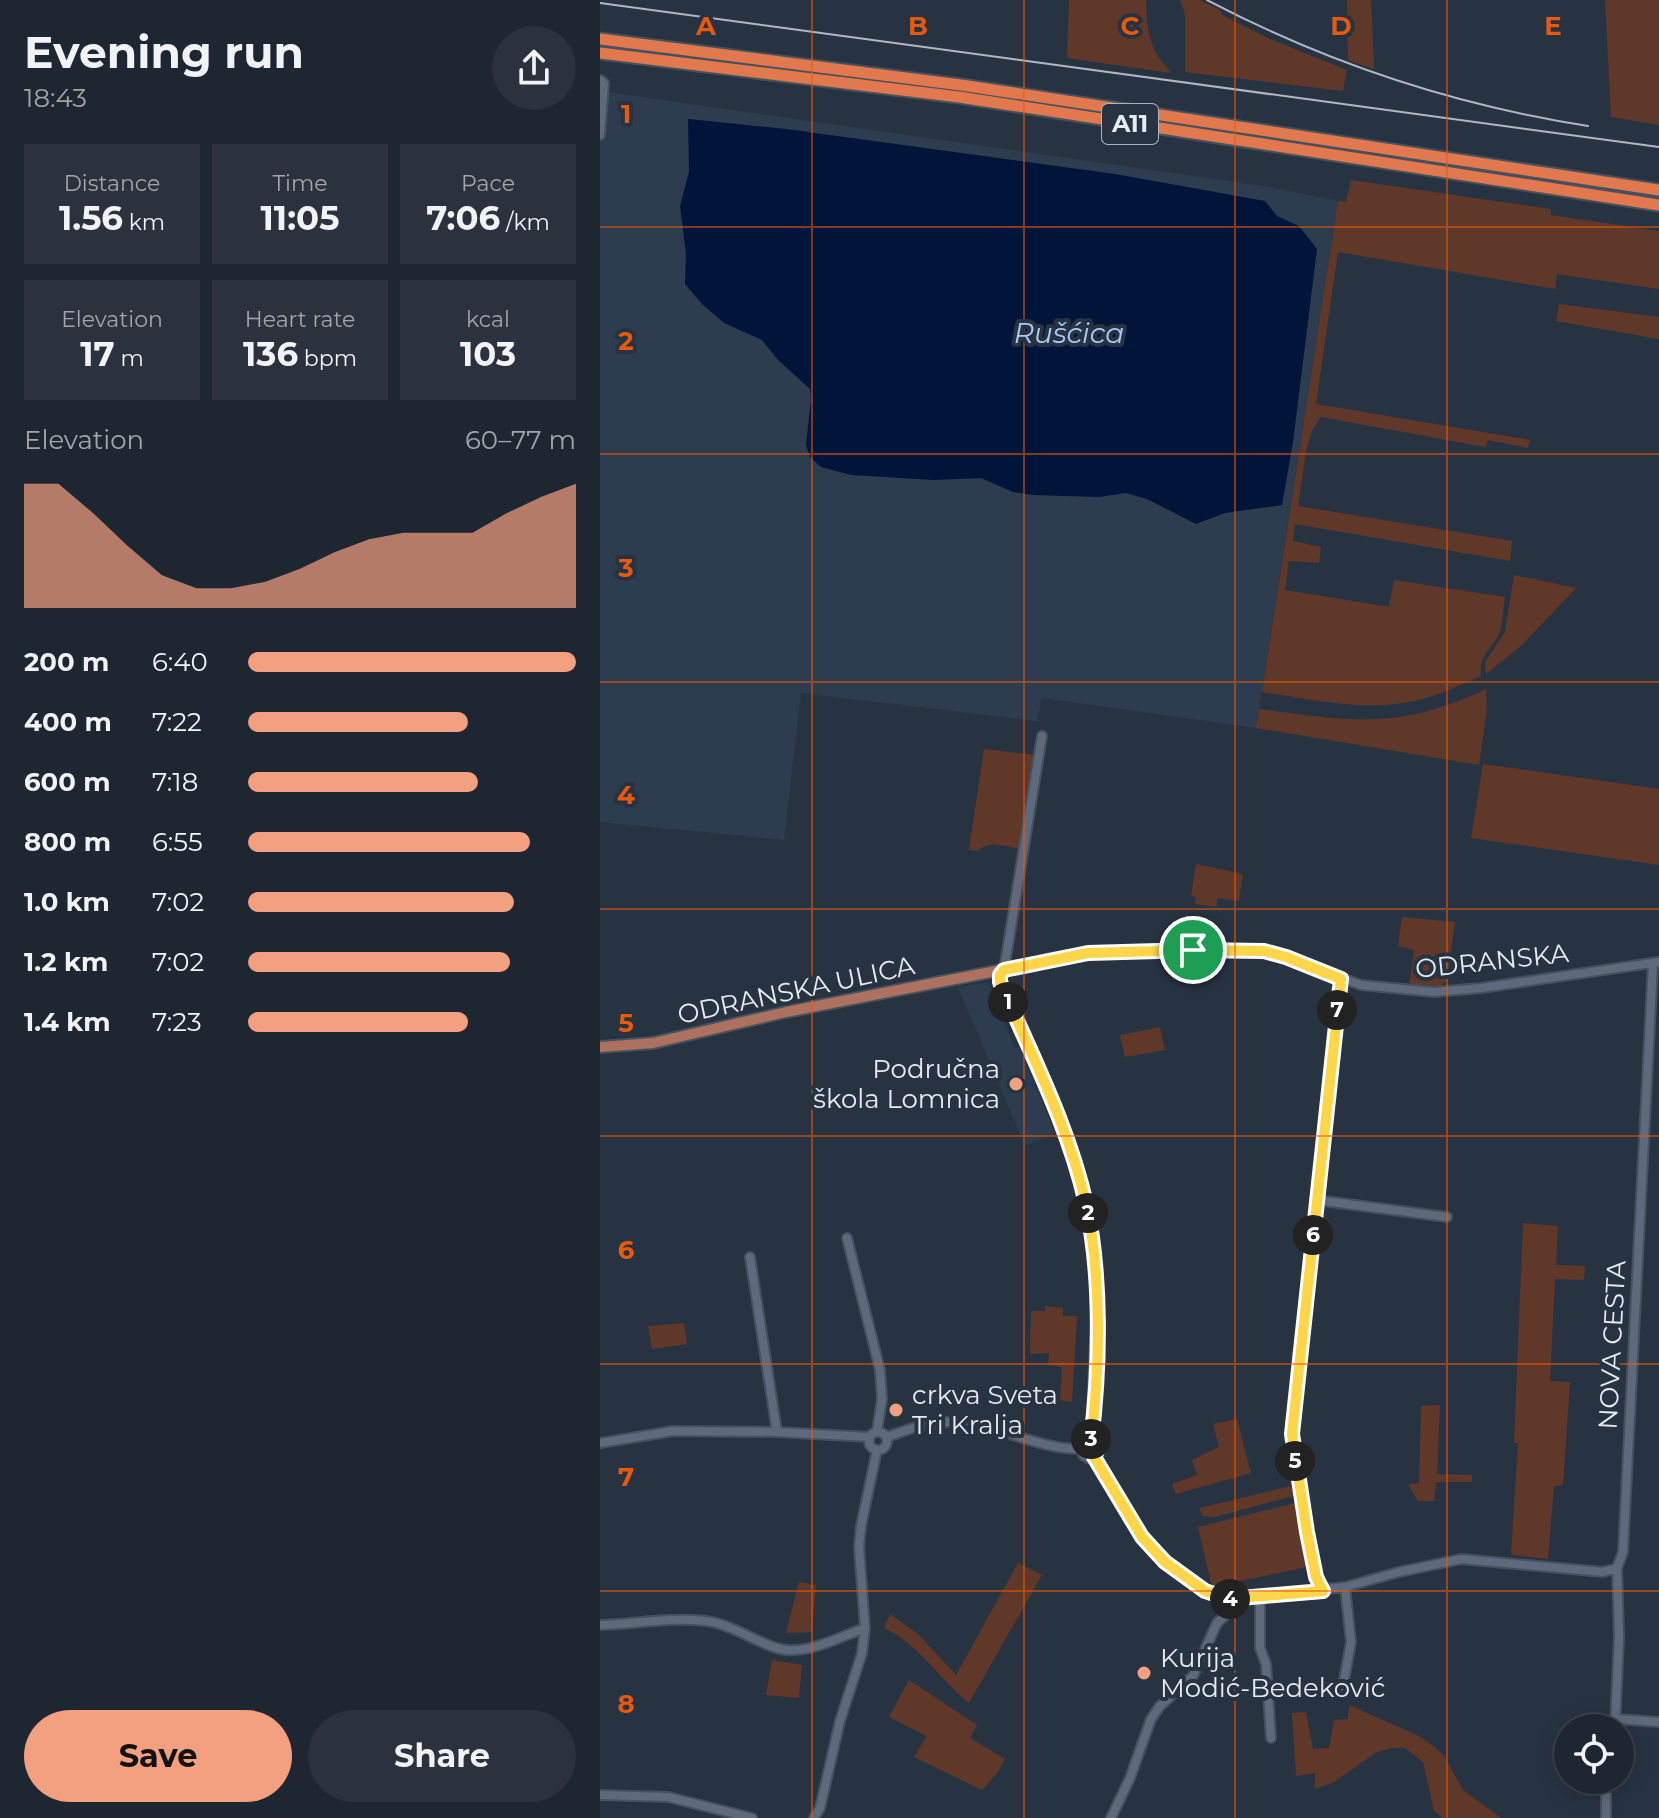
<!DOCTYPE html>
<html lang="en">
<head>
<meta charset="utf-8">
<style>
  :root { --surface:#1e2632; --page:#2b323e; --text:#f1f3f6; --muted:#a1a5ac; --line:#3c434d; --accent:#f2a080 }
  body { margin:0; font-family:Montserrat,sans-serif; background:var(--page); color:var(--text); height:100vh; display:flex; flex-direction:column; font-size:30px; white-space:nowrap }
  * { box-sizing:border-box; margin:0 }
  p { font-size:26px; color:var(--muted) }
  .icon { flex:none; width:44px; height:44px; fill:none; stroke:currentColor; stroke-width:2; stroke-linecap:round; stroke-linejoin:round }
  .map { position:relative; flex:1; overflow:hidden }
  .details { display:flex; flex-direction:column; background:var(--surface); width:600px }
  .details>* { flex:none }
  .tools { position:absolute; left:954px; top:1714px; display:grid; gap:16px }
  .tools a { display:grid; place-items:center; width:80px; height:80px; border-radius:50%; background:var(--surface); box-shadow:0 4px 20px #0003,0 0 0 2px var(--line); font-size:40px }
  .pin { position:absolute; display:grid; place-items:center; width:68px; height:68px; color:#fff; margin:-34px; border:4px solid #fff; border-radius:50%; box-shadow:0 2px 8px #0007 }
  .km { position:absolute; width:40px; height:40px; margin:-20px; border-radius:50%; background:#222; color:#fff; font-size:22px; line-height:40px; text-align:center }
  .round { display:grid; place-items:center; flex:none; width:84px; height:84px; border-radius:42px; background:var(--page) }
  .summary { display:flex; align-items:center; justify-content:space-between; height:136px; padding:0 24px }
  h1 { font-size:44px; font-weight:700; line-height:60px }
  .figures { display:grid; grid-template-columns:repeat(3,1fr); gap:12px; height:136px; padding:8px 24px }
  .figures div { display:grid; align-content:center; border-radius:0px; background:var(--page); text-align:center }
  .figures b { font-size:34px; font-weight:700 }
  .figures small { font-size:22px; font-weight:400 }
  .figures p { font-size:22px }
  .chart { height:224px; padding:16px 24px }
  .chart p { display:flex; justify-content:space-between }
  .chart svg { width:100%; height:144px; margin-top:8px; fill:var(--accent); opacity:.7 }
  .action { display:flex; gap:16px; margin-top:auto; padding:16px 24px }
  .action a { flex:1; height:92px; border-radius:48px; background:var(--accent); color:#111; font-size:32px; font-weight:700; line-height:92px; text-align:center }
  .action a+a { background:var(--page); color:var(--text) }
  ul { padding:0 24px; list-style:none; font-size:26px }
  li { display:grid; grid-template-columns:128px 96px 1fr; align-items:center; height:60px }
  li i { height:20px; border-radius:10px; background:var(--accent) }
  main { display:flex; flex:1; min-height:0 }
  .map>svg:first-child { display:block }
</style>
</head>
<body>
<main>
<section class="details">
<div class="summary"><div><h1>Evening run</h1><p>18:43</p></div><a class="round"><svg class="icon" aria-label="share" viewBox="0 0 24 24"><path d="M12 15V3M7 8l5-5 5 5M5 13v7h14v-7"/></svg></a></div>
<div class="figures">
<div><p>Distance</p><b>1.56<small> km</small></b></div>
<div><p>Time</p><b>11:05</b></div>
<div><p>Pace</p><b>7:06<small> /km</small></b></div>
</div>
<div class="figures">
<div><p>Elevation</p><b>17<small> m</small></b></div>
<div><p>Heart rate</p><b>136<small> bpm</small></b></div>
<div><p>kcal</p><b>103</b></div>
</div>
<div class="chart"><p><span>Elevation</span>60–77 m</p>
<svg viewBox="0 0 160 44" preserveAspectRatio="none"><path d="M0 44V6L10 6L20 15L30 25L40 34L50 38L60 38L70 36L80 32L90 27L100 23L110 21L120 21L130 21L140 15L150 10L160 6V44z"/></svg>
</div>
<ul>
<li><b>200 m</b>6:40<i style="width:100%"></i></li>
<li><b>400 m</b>7:22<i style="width:67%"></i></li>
<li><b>600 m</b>7:18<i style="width:70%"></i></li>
<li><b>800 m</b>6:55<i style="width:86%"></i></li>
<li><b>1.0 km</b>7:02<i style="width:81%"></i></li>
<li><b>1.2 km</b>7:02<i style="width:80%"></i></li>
<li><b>1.4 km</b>7:23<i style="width:67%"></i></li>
</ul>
<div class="action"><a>Save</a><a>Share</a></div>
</section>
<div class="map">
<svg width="1059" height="1818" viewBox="0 0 1059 1818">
  <rect width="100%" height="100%" fill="#283342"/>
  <!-- built -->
  <path fill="#2e3c50" d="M0,91L664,186L738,201L656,728L442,698L437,721L201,693L184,840L0,822Z
    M388,982L415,1048L419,1047L455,1133L425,1146L358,987Z"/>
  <!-- green -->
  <path fill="#603829" d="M469,0H546C546,20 548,41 559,58C563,64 568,67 571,73L467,58Z
    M580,0H599L620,10L622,15L670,39L747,70L743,91L585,72V14Z
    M747,0H771L774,69L748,60Z
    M1005,0H1059V125L1011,117Z
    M751,180L951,209V215L1059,231V289L957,274L955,289L738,252L716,404L930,440L928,448L888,440L885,447L721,417L712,431L706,451L698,506L912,541L910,561L695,524L693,541L721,547L719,563L689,561L685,590L789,607L794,580L905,597C903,609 903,625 898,636C890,650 878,658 881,676C856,687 831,699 804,703C757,710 709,699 662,692L738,201L746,202Z
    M959,304L1059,317V339L956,321Z
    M914,575L976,588L921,646L886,674L885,662L905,632Z
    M886,689L887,708L879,765L656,728L659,709C751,721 798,731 886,689Z
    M384,749L436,755L421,849C407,847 389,839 378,851L369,850Z
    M883,764L1059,789V865L871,838Z
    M596,864L643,874L639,901L618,898L616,907L595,904L596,897L591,896Z
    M802,917L855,922L847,980L840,987H809L814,950L798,946Z
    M560,1027L565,1050L525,1057L520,1035Z
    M923,1223L958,1226L956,1265L985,1266L984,1280L955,1279L950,1381L970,1382L963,1485L954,1486L948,1559L911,1555L918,1443H914Z
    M445,1306L463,1308V1316H477L472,1402L460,1400L462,1367L448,1365L449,1353L430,1354L431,1311H445Z
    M84,1323L87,1344L52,1349L48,1326Z
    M840,1405L837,1474L872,1475V1482H836L834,1501H818L808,1484L819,1483L821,1406Z
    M637,1419L651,1473L576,1494L572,1484L597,1475L592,1460L619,1447L613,1424Z
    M691,1486L694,1496L614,1517L602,1516L600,1508Z
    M695,1503L707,1567L612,1587L598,1527Z
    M418,1563L442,1575L369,1703C339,1679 319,1644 284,1628L290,1614L318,1634L356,1675Z
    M199,1582L216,1585L212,1632L186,1633Z
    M172,1660L202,1665L199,1698L166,1695Z
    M309,1680L377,1725L370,1738L405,1759L398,1772L382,1790L314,1757L327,1736L289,1717Z
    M749,1705L819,1736L835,1747L844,1756L863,1790L901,1818H842L834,1810L823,1762L805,1748H791L777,1752L734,1782L715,1789V1773L696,1776L692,1713L706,1712L713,1749L729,1748L734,1720L748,1719Z"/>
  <!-- water -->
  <path fill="#001539" d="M88,119L186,129L515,174L665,201L677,216L699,226L717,249L693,442L682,505L625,513L596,524L547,499L526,493L499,497L433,495L413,492L381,478L334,480L251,475L221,467L210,457L206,445L211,399L210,389L178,360L162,340L124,323L102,304L85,284L86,254L80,206L89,172Z"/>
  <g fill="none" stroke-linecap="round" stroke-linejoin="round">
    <defs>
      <path id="minor" d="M0,80L4,83L0,135
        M404,970L442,736
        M716,1200L847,1217
        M247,1238L280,1370L282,1399L277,1431
        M150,1257L177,1432
        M269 1441a9 9 0 1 1 18 0a9 9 0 1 1-18 0Z
        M287,1437C309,1429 330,1421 353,1422C398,1424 436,1449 481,1449
        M491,1441L497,1290L495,1257L486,1203L463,1131L400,982L401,970L451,958L498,952L655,950L686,957L761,985L834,992L881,988L1059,962
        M0,1443L73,1431L177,1432L269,1437
        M494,1457L498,1452V1446L493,1442H485L481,1449L483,1455L488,1458L494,1457L528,1516L549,1546L582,1575L605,1591L619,1597L643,1599L745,1587L799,1572L861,1559L1003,1572L1017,1568
        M723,1591L715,1572L692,1434L741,979
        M660,1597V1648L666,1664L671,1738
        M0,1625C35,1624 70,1617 106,1621C136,1625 163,1648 187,1650C213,1652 242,1636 265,1628
        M743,1686L751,1642L745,1587
        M1017,1719L1059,1722
        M1015,1728L1019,1637L1017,1568L1023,1552L1053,963
        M0,1795L68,1797L152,1818
        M214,1818L220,1808L240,1721L262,1653L265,1628L259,1547L261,1526L277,1450
        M511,1818L530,1778L551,1719L560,1706L593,1676L617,1623L643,1599
        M1006,1818V1780"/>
      <path id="major" d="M0,1047L53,1043L186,1012L401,970"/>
      <path id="highway" d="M0,39L361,85L1059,190
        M0,53L359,97L1059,205"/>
    </defs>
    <!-- minor casing -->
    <use href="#minor" stroke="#47505d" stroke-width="12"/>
    <!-- major casing -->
    <use href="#major" stroke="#47505d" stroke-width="14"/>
    <!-- highway casing -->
    <use href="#highway" stroke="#47505d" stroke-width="15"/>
    <!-- minor -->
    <use href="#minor" stroke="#5e6a7b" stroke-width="8"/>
    <!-- major -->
    <use href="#major" stroke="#ad725f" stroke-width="10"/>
    <!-- highway -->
    <use href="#highway" stroke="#e2784d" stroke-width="11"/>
    <!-- rail -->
    <path stroke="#afb7c3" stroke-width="2" d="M607,0C727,63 854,105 988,126
      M0,3L1059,147"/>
  </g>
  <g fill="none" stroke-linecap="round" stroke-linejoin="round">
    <defs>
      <path id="route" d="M593,950L664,951L686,957L741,979L692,1434L707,1532L716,1577L723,1591L629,1599L605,1591L565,1562L542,1537L494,1457L498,1449L496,1444L491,1441C500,1368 502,1276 486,1204C469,1127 431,1054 400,982V975L404,970L488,953Z"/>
    </defs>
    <!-- route casing -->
    <use href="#route" stroke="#fff" stroke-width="16"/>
    <!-- route -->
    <use href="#route" stroke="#ffd54a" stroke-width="10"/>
  </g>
  <!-- grid -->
  <path fill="none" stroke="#e8590c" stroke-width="2" stroke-opacity="0.55" d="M212,0V1818M424,0V1818M635,0V1818M847,0V1818M0,227H1059M0,454H1059M0,682H1059M0,909H1059M0,1136H1059M0,1364H1059M0,1591H1059"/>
  <!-- markers -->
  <g fill="#f2a080" stroke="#283342" stroke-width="3">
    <circle cx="416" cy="1084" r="8"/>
    <circle cx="296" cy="1410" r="8"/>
    <circle cx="544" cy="1673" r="8"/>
  </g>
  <g text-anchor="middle" stroke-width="8" stroke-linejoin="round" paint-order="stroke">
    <!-- shield labels -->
    <rect fill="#283342" stroke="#acb4bf" stroke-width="2" x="502" y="104" width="56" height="40" rx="6"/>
    <g font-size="24" font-weight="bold" fill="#e4ebf5">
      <text x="530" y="132">A11</text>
    </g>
    <!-- street labels -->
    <g font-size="26" fill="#e4ebf5" stroke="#283342">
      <text transform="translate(892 961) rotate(-6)" y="9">ODRANSKA</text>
      <text transform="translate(196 990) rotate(-12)" y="9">ODRANSKA ULICA</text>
      <text transform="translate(1012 1345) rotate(-87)" y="9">NOVA CESTA</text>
    </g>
    <!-- poi labels -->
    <g font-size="26" fill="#e4ebf5" stroke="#283342" text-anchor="start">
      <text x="400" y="1078" text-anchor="end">Područna<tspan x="400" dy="30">škola Lomnica</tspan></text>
      <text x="312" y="1404">crkva Sveta<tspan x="312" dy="30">Tri Kralja</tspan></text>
      <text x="560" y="1667">Kurija<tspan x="560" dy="30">Modić-Bedeković</tspan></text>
    </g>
    <!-- water labels -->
    <g font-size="28" font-style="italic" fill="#aacaf9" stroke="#283342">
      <text x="469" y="343">Rušćica</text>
    </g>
  </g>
  <g font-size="26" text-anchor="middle" font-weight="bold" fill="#e8590c" stroke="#283342" stroke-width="8" stroke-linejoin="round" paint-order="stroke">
    <text x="106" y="35">A</text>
    <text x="318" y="35">B</text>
    <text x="530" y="35">C</text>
    <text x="741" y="35">D</text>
    <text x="953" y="35">E</text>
    <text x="26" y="123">1</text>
    <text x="26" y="350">2</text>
    <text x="26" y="577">3</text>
    <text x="26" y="804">4</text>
    <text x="26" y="1032">5</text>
    <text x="26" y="1259">6</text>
    <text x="26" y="1486">7</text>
    <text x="26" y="1713">8</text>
  </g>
</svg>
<div class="tools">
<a><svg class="icon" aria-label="locate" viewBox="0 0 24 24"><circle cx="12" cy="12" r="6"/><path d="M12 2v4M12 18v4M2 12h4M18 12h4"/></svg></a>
</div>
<div class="pin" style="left:593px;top:950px;background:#1e9e55"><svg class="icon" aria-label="arrive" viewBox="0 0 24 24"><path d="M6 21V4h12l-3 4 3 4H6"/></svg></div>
<b class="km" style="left:408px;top:1002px">1</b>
<b class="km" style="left:488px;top:1213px">2</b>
<b class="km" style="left:491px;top:1439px">3</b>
<b class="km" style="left:630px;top:1599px">4</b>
<b class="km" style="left:695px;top:1461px">5</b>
<b class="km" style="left:713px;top:1235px">6</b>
<b class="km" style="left:737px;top:1010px">7</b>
</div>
</main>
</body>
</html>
